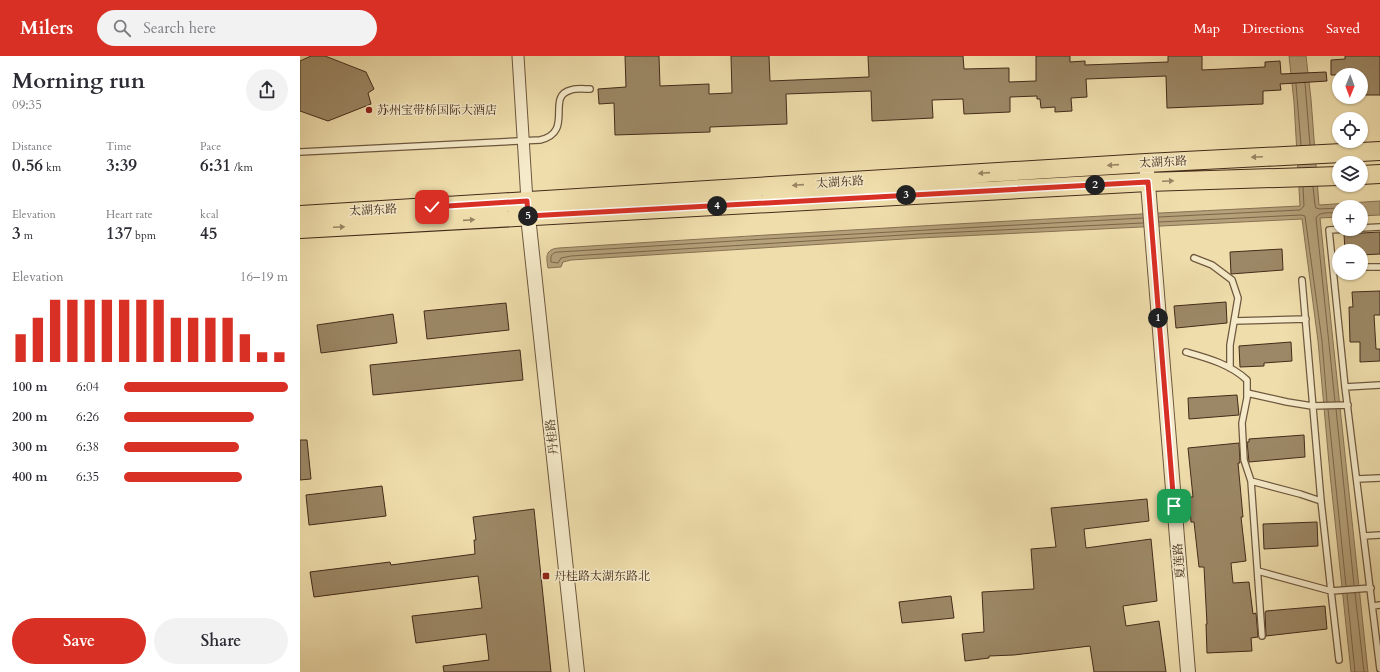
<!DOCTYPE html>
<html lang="en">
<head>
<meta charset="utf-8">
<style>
  :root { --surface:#fff; --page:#f2f2f3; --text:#2b2b33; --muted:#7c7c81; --accent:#d93025 }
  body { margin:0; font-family:Cardo,"Noto Serif SC",serif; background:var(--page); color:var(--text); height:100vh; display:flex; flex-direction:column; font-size:15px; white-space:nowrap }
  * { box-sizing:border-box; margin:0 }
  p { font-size:13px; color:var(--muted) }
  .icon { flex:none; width:22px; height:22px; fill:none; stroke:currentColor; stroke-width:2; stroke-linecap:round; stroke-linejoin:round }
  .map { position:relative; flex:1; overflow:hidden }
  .sheet { display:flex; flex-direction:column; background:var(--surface); width:300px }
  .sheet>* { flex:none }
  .needle { width:26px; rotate:181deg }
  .controls { position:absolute; left:1032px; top:12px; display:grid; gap:8px }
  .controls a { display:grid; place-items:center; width:36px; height:36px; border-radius:50%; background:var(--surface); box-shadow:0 1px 3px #0004; font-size:20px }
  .pin { position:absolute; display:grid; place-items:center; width:34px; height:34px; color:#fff; margin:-17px; border-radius:8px; box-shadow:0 2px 6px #0006 }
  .km { position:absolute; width:20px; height:20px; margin:-10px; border-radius:50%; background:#222; color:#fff; font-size:11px; line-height:20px; text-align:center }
  .round { display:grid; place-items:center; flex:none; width:42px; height:42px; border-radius:21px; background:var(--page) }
  .headline { display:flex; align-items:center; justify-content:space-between; height:68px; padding:0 12px }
  h1 { font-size:22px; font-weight:700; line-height:30px }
  .figures { display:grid; grid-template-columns:repeat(3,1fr); gap:6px; height:68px; padding:4px 12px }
  .figures div { display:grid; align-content:center }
  .figures b { font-size:17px; font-weight:700 }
  .figures small { font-size:11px; font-weight:400 }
  .figures p { font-size:11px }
  .chart { height:112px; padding:8px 12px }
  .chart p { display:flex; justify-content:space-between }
  .chart svg { width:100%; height:72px; margin-top:4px; stroke:var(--accent); stroke-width:6 }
  .cta { display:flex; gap:8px; margin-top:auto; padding:8px 12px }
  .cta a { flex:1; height:46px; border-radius:24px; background:var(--accent); color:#fff; font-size:16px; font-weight:700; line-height:46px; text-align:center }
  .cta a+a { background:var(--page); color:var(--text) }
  ul { padding:0 12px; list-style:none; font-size:13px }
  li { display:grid; grid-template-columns:64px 48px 1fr; align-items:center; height:30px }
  li i { height:10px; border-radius:5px; background:var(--accent) }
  header { display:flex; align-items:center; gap:24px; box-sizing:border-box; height:56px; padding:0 20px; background:var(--accent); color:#fff }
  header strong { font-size:19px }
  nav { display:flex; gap:22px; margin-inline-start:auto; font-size:14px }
  .search { width:280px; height:36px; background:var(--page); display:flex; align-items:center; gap:10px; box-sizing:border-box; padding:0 14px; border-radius:22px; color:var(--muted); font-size:15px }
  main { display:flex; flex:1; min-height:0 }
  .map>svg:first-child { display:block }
</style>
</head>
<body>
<header>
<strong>Milers</strong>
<div class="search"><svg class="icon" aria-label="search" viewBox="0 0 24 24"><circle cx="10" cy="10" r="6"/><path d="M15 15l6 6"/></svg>Search here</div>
<nav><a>Map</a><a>Directions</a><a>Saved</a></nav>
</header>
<main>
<section class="sheet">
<div class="headline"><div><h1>Morning run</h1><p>09:35</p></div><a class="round"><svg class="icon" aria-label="share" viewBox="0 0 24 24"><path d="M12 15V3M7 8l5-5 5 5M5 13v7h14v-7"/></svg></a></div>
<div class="figures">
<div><p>Distance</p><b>0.56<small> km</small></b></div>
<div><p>Time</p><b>3:39</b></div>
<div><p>Pace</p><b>6:31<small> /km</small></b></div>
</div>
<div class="figures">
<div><p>Elevation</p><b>3<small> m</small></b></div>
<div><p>Heart rate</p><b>137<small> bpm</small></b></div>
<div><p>kcal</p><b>45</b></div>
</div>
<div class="chart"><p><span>Elevation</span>16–19 m</p>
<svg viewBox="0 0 160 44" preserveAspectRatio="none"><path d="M5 44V27M15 44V17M25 44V6M35 44V6M45 44V6M55 44V6M65 44V6M75 44V6M85 44V6M95 44V17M105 44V17M115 44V17M125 44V17M135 44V27M145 44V38M155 44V38"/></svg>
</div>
<ul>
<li><b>100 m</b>6:04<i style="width:100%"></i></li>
<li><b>200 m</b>6:26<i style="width:79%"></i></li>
<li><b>300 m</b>6:38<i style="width:70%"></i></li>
<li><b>400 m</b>6:35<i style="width:72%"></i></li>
</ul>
<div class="cta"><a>Save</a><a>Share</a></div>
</section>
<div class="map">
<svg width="1080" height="616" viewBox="0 0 1080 616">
  <rect width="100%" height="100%" fill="#efdeac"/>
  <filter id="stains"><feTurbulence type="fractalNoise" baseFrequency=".005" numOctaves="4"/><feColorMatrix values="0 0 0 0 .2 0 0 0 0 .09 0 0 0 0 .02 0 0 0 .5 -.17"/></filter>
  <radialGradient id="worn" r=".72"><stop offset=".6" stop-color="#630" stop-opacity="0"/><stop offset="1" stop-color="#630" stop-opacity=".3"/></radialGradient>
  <!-- water -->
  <path fill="#b5a17a" stroke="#877254" d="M989,0H1006L1011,43L1019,149L1080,145V159L1061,160V151H1039V161L1020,162L1068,616H1051L1030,418L1018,285L1002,163L620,182L271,204L263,206L261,211L248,212C246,201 245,193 259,192C506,176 753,162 1000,150L994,46Z"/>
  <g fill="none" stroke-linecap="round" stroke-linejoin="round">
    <!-- shore -->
    <path stroke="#7c664a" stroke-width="1" d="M1005,27L1010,89
      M996,28L1001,89
      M1013,131L1015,149L1016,152L1020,153L1039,152
      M859,161L1000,154L1004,150L1003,131
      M843,162L465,183L259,196C252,196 250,200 251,206L258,207L261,202L271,200L619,178L843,167
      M859,166L1001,159L1005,160L1022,285L1027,346
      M1035,346L1016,162C1019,155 1032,157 1039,157
      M1028,353L1046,530
      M1036,353L1054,529
      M1055,537L1064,616
      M1047,538L1055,616"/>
  </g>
  <!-- building -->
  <path fill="#9c8866" stroke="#432b1a" d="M11,0H25L66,16L74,33L68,37L71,48L28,65L0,55V5Z
    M325,0H359L360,30L409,28V38L432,37L431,0H469L470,25L569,21L568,0H663L664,13L709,12V26L736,25V0H770V6L785,5V9L868,6V0H902V14L965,11V6L980,5L981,18L1026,16L1027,25L980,28L981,34L963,35V48L867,52L866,20L786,23L787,41L771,42L772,55L755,56V51L741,52L740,43H737V40L710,41V56L664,58L663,43L632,44L633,62L572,65L571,35L486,38L487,68L410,71V76L315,79L314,47L299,48L298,33L326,31Z
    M1045,0H1080V39H1061V19H1031V4L1045,3Z
    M1080,176V198L1061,199V195H1045L1044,178Z
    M982,193L983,214L931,218L930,196Z
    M1080,235V259H1074L1076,293H1080V305L1060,306V286H1050L1049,251H1053L1052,236Z
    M926,246L927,267L876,272L874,250Z
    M206,247L209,274L127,283L124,255Z
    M93,258L97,287L21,297L17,269Z
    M991,286L992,305L964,307V310L940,311L939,290Z
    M220,294L223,324L73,339L70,309Z
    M937,339L939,359L889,363L888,342Z
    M1004,379L1005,401L949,406L947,386H949V383Z
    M0,384H7L11,423L0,424Z
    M939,387L940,407H938L943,461H941L946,505L931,507L933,527L949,526L953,558L956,557L958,581L951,582L952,595L907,597L906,568H907L904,511H899L894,466H891L889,441H893L888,392Z
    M82,430L86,460L9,469L6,439Z
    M847,443L849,465L784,473L786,492L851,483L857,545L823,550L826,570L859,565L866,616H794L790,590L714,599L689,600V602L665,605L662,578L684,576L682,536L734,533L731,493L756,491L751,452Z
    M234,453L251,616H144L143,610L189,604L186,578L116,587L112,560L182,552L178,520L14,541L10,516L90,506L91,509L175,498L174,484H176L173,461Z
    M1017,466L1018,490L964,493L963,468Z
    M651,540L654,562L602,567L599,546Z
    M1025,550L1027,573L966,580L965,557L966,555Z"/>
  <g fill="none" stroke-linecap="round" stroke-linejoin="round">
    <defs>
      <path id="service" d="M0,96L240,84C275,76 245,40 271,34C277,32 284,33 290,33
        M1061,172L1080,171
        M1049,173L1029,174L1045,331L1080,613
        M894,202L912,209L932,224L938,242L930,289V312
        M1061,211H1080
        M934,265L1006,263
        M886,296C907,302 930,308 947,324V342L942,367L944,404L951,425L962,580
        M1045,331L1080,329
        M947,337L987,346L1012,350L1048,349
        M1057,423L1080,422
        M951,425L1000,438L1021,445
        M1064,480L1080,479
        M958,515L1031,535L1021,445L1002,224
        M1073,550L1080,549
        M1039,604L1031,535L1071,532"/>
      <path id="minor" d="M218,0L227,145"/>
      <path id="tertiary" d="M847,116L888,616
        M227,151L277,616"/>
      <path id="primary" d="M1061,119L1080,118
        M0,159L846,107L1080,95
        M0,173L848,126L1039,120"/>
    </defs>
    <!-- service casing -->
    <use href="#service" stroke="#6e583e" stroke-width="8"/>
    <!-- minor casing -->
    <use href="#minor" stroke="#6e583e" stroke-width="13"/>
    <!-- tertiary casing -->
    <use href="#tertiary" stroke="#6e583e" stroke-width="16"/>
    <!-- primary casing -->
    <use href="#primary" stroke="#432b1a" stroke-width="20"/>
    <!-- service -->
    <use href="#service" stroke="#f5eac9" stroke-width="5.5"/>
    <!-- minor -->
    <use href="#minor" stroke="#f5eac9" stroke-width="11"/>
    <!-- tertiary -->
    <use href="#tertiary" stroke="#f5eac9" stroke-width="14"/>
    <!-- primary -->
    <use href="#primary" stroke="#efdeac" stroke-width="18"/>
  </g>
  <!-- one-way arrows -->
  <defs><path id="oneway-solid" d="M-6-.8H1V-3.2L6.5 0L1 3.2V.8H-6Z"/></defs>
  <g fill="#998463">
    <use href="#oneway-solid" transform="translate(957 101) rotate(177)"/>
    <use href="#oneway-solid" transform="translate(813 109) rotate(176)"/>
    <use href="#oneway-solid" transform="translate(684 117) rotate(176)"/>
    <use href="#oneway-solid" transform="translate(868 125) rotate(-2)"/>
    <use href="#oneway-solid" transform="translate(498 129) rotate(176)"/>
    <use href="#oneway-solid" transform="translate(169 164) rotate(-4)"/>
    <use href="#oneway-solid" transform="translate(39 171) rotate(-3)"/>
  </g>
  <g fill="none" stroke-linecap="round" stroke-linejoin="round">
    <defs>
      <path id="route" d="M132,151L227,145L228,160L848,126L874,450"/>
    </defs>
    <!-- route casing -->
    <use href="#route" stroke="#fff" stroke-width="8"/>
    <!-- route -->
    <use href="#route" stroke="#d93025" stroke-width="5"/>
  </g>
  <!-- markers -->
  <g fill="#8f2418" stroke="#f5eac9" stroke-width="1.5">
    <circle cx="69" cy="54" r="4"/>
    <rect x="242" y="516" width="8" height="8" rx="2"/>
  </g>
  <g text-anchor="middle" stroke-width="3" stroke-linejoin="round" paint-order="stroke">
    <!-- poi labels -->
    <g font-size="12" fill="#432b1a" stroke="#f5eac9" text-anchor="start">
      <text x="77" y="58">苏州宝带桥国际大酒店</text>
      <text x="254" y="524">丹桂路太湖东路北</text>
    </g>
    <!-- street labels -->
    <g font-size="12" fill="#432b1a" stroke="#f5eac9">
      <text transform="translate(863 106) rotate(-3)" y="4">太湖东路</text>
      <text transform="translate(540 126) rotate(-4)" y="4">太湖东路</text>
      <text transform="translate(73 154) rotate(-3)" y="4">太湖东路</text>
      <text transform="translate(252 381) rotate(-96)" y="4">丹桂路</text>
      <text transform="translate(879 505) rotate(-95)" y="4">夏莲路</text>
    </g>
  </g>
  <rect width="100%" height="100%" filter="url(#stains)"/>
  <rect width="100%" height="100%" fill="url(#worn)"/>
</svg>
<div class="controls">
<a><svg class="needle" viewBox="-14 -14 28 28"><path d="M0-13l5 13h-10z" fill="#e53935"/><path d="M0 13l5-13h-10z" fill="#7c7c81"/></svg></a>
<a><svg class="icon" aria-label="locate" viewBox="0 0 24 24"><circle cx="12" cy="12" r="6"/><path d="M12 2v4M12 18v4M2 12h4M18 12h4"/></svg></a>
<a><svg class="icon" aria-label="layers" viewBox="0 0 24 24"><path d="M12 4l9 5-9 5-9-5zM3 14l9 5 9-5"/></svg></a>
<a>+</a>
<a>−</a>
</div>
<div class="pin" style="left:874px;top:450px;background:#1e9e55"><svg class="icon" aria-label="arrive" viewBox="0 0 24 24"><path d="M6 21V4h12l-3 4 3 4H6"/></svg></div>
<div class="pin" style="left:132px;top:151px;background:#d93025"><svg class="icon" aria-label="check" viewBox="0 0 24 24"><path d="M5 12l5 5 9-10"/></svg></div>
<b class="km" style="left:858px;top:262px">1</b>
<b class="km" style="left:795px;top:129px">2</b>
<b class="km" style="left:606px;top:139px">3</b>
<b class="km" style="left:417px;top:150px">4</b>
<b class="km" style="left:228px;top:160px">5</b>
</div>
</main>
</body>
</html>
